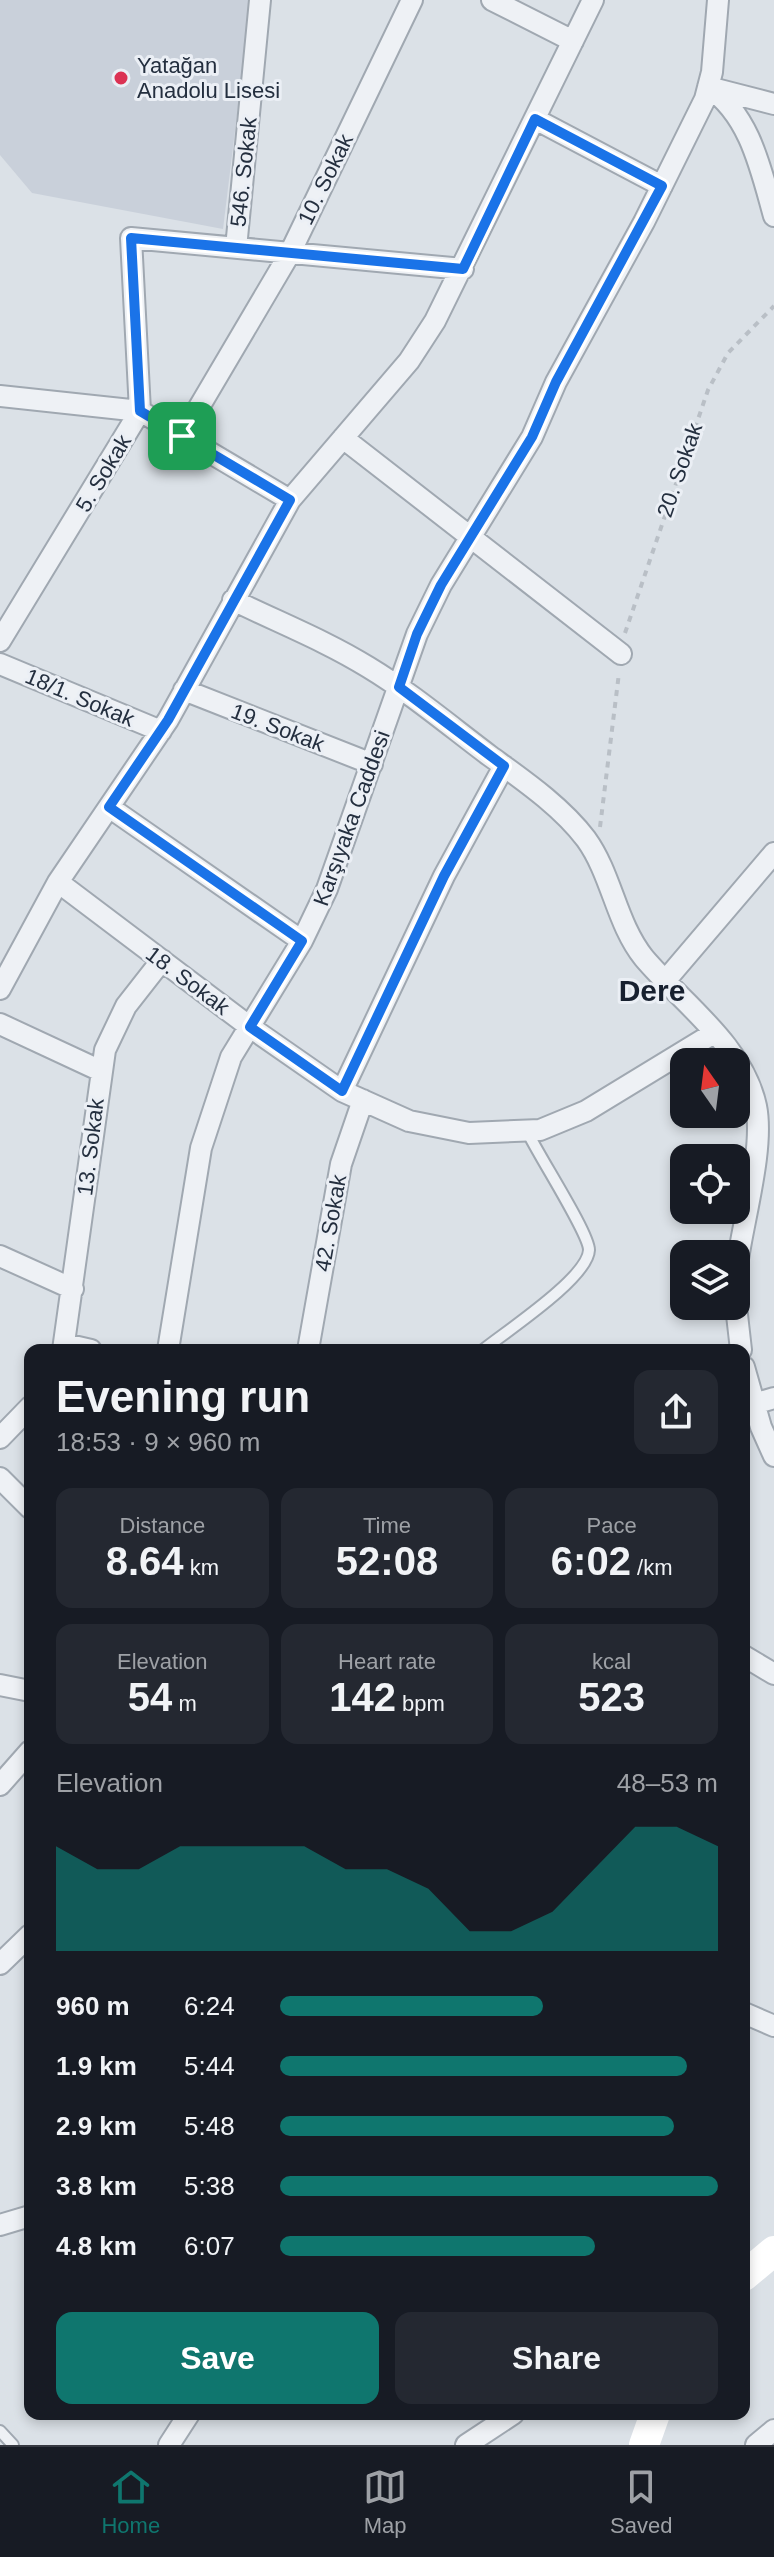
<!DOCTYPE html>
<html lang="en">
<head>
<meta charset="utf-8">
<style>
  :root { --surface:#171b24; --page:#242831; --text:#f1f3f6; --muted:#9ea1a6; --line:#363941; --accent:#0f766e }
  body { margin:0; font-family:Arial,sans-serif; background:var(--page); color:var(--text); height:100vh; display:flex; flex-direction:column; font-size:30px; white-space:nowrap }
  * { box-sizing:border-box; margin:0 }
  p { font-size:26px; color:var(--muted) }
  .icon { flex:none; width:44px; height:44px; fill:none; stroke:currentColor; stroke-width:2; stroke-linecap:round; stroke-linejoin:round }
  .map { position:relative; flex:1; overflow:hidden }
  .side { position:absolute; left:24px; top:1344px; width:726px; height:1076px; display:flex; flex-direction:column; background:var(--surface); border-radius:16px; box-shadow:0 4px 12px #0003 }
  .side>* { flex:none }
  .needle { width:52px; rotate:346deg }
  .fabs { position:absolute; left:670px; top:1048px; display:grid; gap:16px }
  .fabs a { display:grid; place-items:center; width:80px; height:80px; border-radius:16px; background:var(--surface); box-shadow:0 4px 12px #0003; font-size:40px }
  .pin { position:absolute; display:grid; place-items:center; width:68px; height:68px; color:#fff; margin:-34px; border-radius:16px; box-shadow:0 4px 12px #0006 }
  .round { display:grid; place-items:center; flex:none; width:84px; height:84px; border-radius:16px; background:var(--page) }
  .overview { display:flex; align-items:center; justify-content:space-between; height:136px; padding:0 32px }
  h1 { font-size:44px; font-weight:700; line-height:60px }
  .figures { display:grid; grid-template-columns:repeat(3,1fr); gap:12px; height:136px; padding:8px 32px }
  .figures div { display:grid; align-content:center; border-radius:16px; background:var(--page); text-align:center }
  .figures b { font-size:40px; font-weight:700 }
  .figures small { font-size:22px; font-weight:400 }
  .figures p { font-size:22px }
  .chart { height:224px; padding:16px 32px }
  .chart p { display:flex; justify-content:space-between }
  .chart svg { width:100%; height:144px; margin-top:8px; fill:var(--accent); opacity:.7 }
  .primary-button { display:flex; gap:16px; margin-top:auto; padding:16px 32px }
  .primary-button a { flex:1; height:92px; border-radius:16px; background:var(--accent); color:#fff; font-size:32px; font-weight:700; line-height:92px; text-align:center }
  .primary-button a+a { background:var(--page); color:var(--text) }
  ul { padding:0 32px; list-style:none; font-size:26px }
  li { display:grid; grid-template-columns:128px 96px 1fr; align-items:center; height:60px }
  li i { height:20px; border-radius:10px; background:var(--accent) }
  .dock { display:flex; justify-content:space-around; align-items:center; height:112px; border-top:2px solid var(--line); background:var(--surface); font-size:22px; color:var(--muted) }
  .dock a { display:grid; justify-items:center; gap:4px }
  .dock .active { color:var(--accent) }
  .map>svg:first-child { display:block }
</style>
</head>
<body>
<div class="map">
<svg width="774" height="2445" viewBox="0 0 774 2445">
  <rect width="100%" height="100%" fill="#dbe1e7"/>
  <!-- built -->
  <path fill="#c9d0da" d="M0,0H251L223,229L32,193L0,155Z"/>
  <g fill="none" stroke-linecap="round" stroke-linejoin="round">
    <defs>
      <path id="lane" d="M483,1350C505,1332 588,1278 589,1250C589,1233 538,1155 527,1131
        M0,2431L13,2445"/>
      <path id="street" d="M492,0L573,41
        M708,87C750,115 761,170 774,216
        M712,88L774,104
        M535,119L662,186
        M236,248L260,0
        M0,396L140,411L290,500
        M182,436L290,253L412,0
        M343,438L621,654
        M233,600C278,622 326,641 368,667C411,693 450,726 490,756C523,780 561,806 586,839C612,875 616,923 644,958C682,1003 743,1045 756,1106C765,1150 741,1227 736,1273
        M0,641L140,411L131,238L463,269
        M0,664L161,731
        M184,690L372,764
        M109,807L302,941
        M58,882L250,1027L342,1091L409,1121L469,1133L540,1130L586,1111L714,1033
        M665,981L774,853
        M0,989L58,882L168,720L290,500L409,361L435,321L593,0
        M0,1024L101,1071
        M342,1091L444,876L504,766
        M0,1256L73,1289
        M736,1306L741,1350
        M65,1344L91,1350
        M63,1350L105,1050L126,1006L162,960
        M168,1350L201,1148L231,1057L302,941L327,889L417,634L441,585L532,437L556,382L644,222L705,99L712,72L718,0
        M308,1350L341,1164L363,1100
        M744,1367L761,1427L774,1456
        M754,1404L774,1398
        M0,1438L30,1407
        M0,1478L30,1508
        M744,1656L774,1674
        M0,1685L30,1691
        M0,1785L30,1751
        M0,1964L30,1935
        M744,2013L774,2026
        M0,2225L30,2216
        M169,2445L189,2414
        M466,2445L513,2414
        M756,2445L774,2430"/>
    </defs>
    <!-- lane casing -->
    <use href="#lane" stroke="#a0a8b1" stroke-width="14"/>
    <!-- street casing -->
    <use href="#street" stroke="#a0a8b1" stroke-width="24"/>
    <!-- path -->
    <path stroke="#b9bfc6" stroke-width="4" stroke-dasharray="6 6" stroke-linecap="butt" d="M625,633L708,390L728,353L774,306
      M600,827L619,673"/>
    <!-- lane -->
    <use href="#lane" stroke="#eef1f5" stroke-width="10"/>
    <!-- street -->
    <use href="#street" stroke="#eef1f5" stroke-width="20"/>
    <!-- secondary -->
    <path stroke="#fff" stroke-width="30" d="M744,2276L774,2251
      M644,2445L655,2414"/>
  </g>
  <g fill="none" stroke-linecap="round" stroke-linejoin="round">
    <defs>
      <path id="route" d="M535,119L662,186L556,382L532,437L441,585L417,634L399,687L504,766L444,876L342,1091L250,1027L302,941L109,807L168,720L290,500L140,411L131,238L463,269Z"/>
    </defs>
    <!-- route casing -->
    <use href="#route" stroke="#fff" stroke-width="16"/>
    <!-- route -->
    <use href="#route" stroke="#1a73e8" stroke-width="10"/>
  </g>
  <!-- markers -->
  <circle fill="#db3253" stroke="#ebeff5" stroke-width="3" cx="121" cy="78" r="8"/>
  <g text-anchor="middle" stroke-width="6" stroke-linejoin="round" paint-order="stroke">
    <!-- poi labels -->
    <g font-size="22" fill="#242f3f" stroke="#ebeff5" text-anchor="start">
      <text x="137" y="73">Yatağan<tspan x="137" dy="25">Anadolu Lisesi</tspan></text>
    </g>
    <!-- street labels -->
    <g font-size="22" fill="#242f3f" stroke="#ebeff5">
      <text transform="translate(243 172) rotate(-84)" y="8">546. Sokak</text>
      <text transform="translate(325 179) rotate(-64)" y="8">10. Sokak</text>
      <text transform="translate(679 470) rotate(-71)" y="8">20. Sokak</text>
      <text transform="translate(103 473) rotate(-59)" y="8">5. Sokak</text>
      <text transform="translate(80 697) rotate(23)" y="8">18/1. Sokak</text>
      <text transform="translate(278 727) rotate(21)" y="8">19. Sokak</text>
      <text transform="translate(351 818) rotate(-70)" y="8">Karşıyaka Caddesi</text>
      <text transform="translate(188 980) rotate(37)" y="8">18. Sokak</text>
      <text transform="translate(90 1147) rotate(-83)" y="8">13. Sokak</text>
      <text transform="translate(330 1223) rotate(-80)" y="8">42. Sokak</text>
    </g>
    <!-- district labels -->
    <g font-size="30" font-weight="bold" fill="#17202f" stroke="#ebeff5">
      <text x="652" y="1001">Dere</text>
    </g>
  </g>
</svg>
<div class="fabs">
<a><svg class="needle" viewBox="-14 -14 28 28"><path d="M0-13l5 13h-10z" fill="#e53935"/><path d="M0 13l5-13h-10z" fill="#9ea1a6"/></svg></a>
<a><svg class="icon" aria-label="locate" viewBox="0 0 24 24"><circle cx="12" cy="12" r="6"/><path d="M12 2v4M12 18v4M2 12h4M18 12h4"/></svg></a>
<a><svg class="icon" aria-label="layers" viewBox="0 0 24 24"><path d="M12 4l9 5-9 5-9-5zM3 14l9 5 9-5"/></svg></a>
</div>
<div class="pin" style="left:182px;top:436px;background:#1e9e55"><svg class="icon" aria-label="arrive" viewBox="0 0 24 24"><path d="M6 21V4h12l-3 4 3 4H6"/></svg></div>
<section class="side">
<div class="overview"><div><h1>Evening run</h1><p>18:53 · 9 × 960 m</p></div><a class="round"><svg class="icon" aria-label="share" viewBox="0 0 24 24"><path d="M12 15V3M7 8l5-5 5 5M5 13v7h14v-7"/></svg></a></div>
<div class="figures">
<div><p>Distance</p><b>8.64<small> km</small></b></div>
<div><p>Time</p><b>52:08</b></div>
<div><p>Pace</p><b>6:02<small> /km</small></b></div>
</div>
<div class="figures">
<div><p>Elevation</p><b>54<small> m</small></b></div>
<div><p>Heart rate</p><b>142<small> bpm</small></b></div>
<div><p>kcal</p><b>523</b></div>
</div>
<div class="chart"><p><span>Elevation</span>48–53 m</p>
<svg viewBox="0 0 160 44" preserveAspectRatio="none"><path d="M0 44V12L10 19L20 19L30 12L40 12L50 12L60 12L70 19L80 19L90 25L100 38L110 38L120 32L130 19L140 6L150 6L160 12V44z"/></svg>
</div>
<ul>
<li><b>960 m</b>6:24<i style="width:60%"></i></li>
<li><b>1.9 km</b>5:44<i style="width:93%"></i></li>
<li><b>2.9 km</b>5:48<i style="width:90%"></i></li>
<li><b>3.8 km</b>5:38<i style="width:100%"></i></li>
<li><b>4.8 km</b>6:07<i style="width:72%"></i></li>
</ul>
<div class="primary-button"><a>Save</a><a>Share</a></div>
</section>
</div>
<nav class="dock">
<a class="active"><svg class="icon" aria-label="home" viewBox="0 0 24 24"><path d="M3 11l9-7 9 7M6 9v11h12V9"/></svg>Home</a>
<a><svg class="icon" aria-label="map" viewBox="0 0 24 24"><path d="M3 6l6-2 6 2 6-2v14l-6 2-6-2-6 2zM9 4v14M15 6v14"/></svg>Map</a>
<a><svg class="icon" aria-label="saved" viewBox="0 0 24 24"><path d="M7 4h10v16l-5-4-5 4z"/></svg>Saved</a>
</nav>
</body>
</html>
